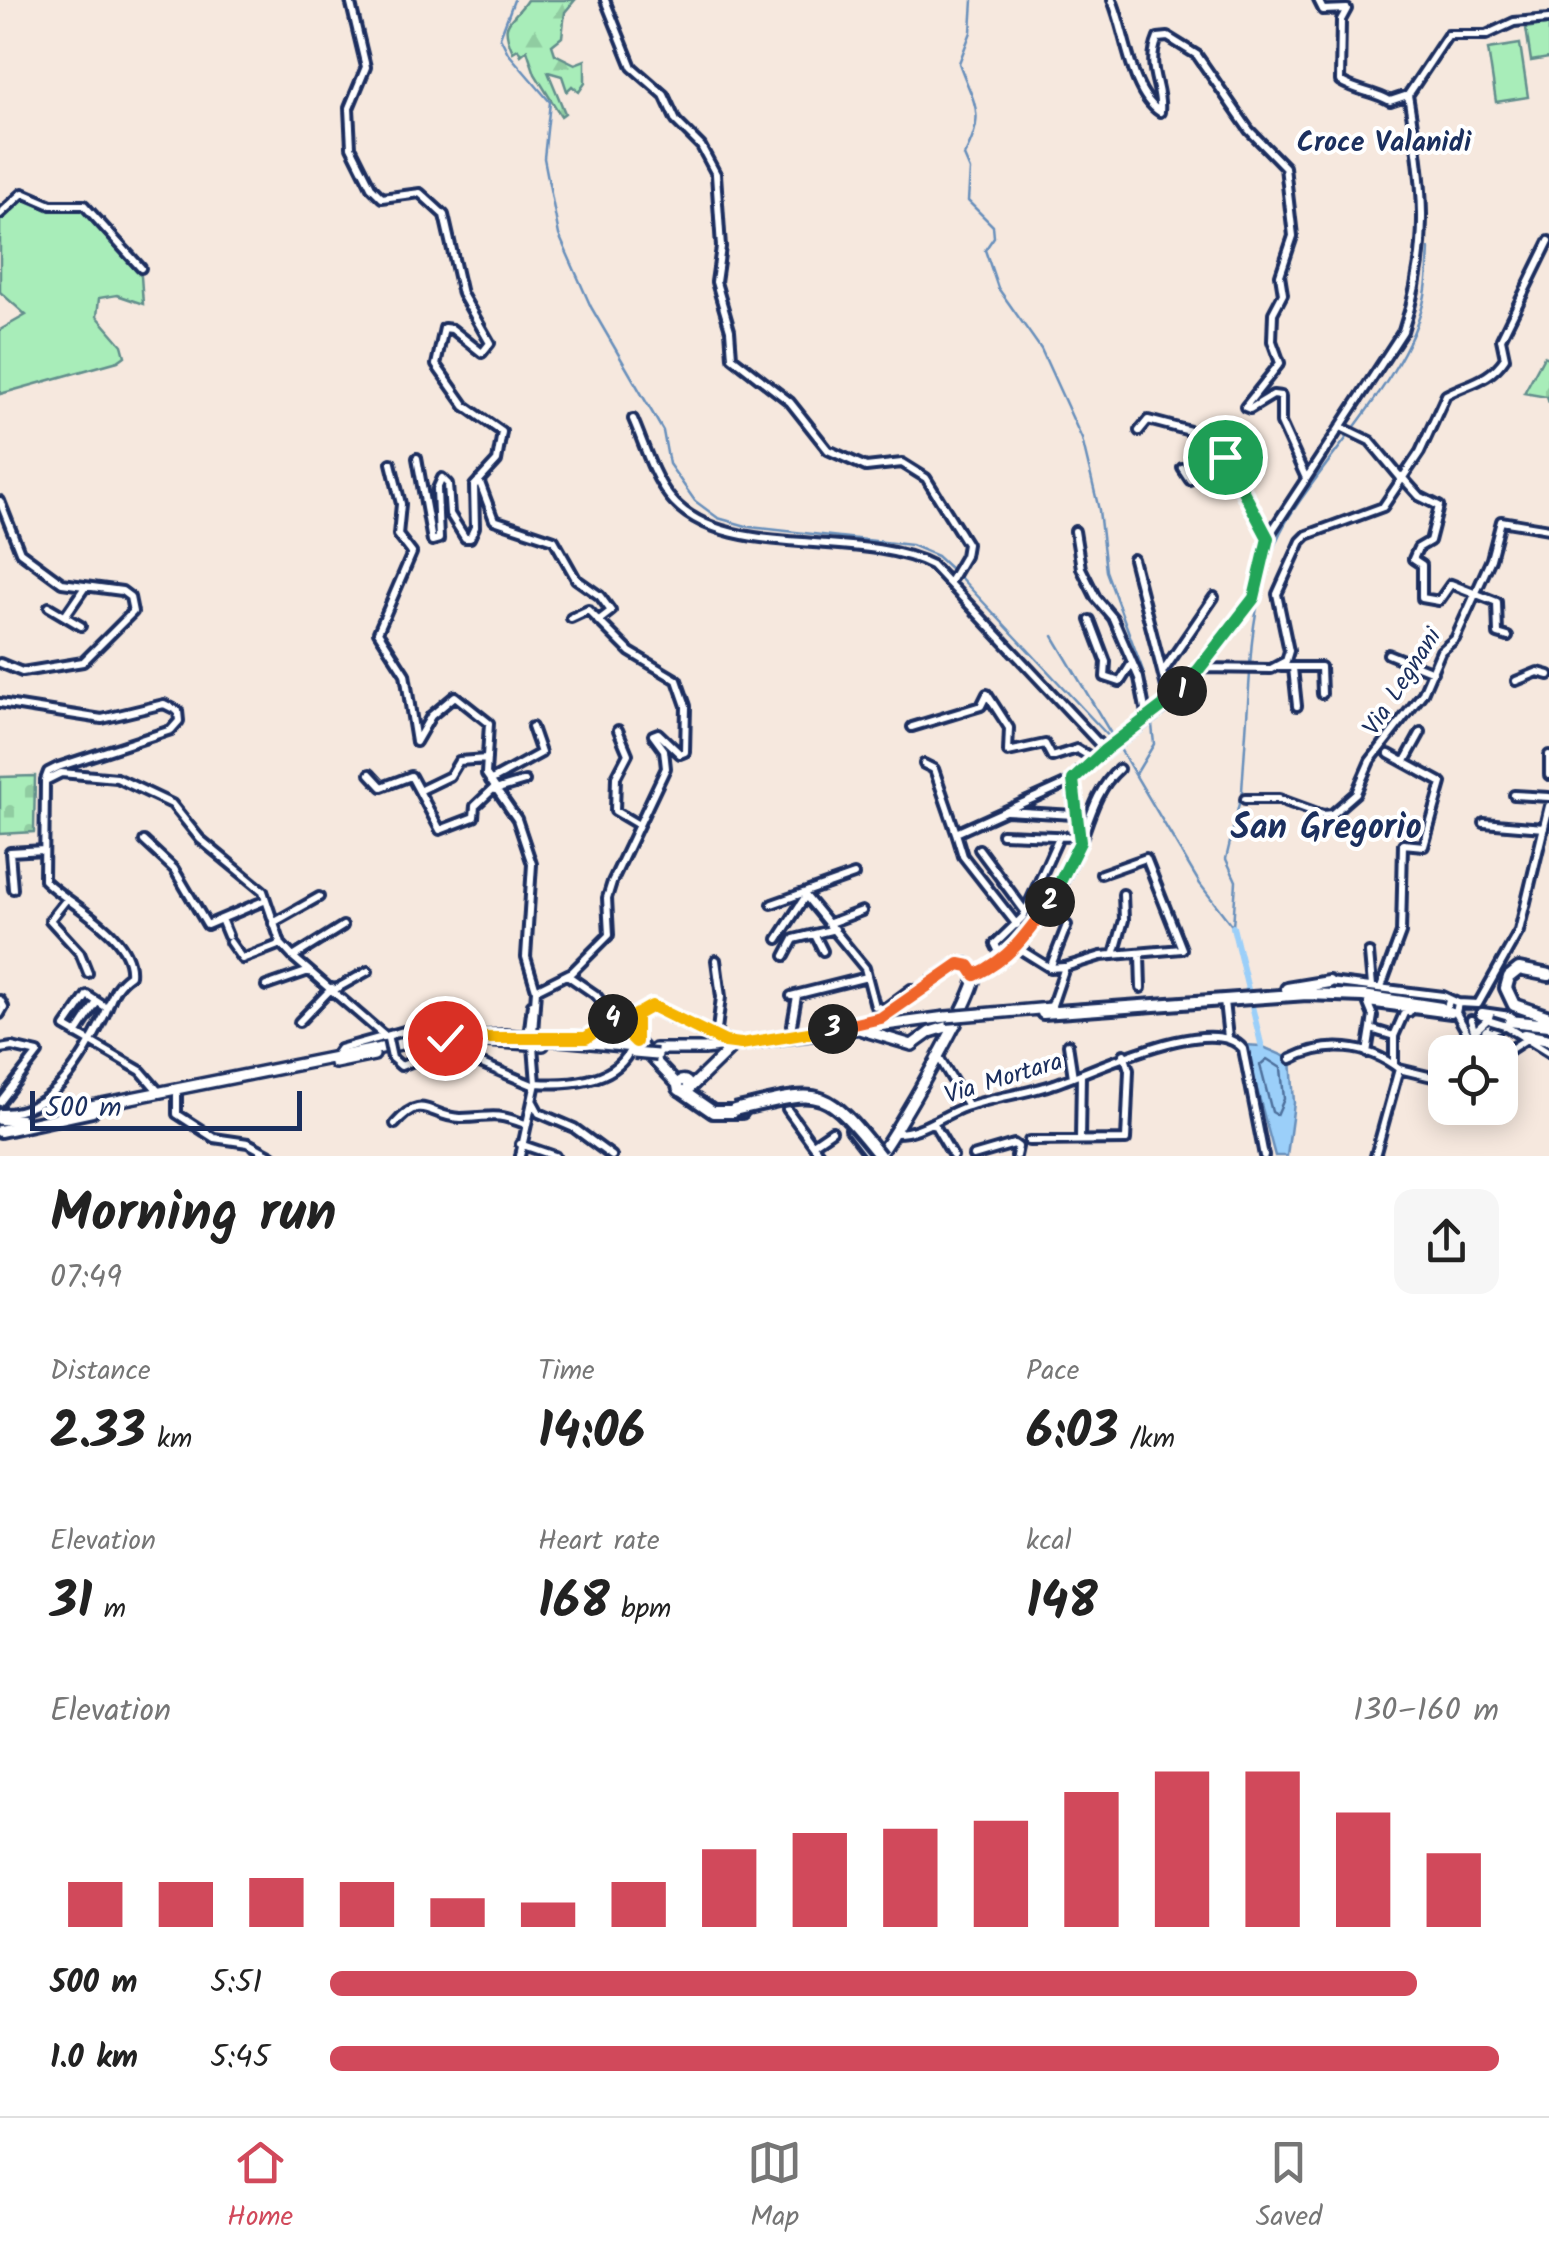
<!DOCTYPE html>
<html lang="en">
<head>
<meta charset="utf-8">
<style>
  :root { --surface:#fff; --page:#f6f6f6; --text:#222; --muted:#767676; --line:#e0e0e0; --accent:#d1495b }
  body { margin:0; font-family:Kalam,sans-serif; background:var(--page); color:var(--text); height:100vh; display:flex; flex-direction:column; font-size:38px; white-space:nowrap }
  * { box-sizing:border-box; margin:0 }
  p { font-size:32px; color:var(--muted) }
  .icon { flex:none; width:55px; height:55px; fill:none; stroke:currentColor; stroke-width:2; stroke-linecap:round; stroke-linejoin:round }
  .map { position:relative; height:1156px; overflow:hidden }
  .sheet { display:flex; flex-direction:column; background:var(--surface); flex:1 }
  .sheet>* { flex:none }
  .controls { position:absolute; left:1428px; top:1035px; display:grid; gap:20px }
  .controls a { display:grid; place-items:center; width:90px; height:90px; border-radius:20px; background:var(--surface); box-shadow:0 5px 25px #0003; font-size:50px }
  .scale { position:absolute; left:30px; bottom:25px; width:272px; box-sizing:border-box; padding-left:10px; border:5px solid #1b2f5e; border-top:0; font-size:28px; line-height:35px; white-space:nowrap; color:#1b2f5e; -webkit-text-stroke:8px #fff; paint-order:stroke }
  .pin { position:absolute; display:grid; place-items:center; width:85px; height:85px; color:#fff; margin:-42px; border:5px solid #fff; border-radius:50%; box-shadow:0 2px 10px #0007 }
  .km { position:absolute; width:50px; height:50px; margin:-25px; border-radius:50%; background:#222; color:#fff; font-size:28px; line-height:50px; text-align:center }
  .round { display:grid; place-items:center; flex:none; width:105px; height:105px; border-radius:20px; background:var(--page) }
  .overview { display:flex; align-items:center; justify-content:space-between; height:170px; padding:0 50px }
  h1 { font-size:55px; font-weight:600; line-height:75px }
  .figures { display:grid; grid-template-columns:repeat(3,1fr); gap:15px; height:170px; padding:10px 50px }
  .figures div { display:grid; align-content:center }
  .figures b { font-size:50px; font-weight:600 }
  .figures small { font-size:28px; font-weight:400 }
  .figures p { font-size:28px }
  .chart { height:280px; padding:20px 50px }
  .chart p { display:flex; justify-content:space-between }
  .chart svg { width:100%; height:180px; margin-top:10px; stroke:var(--accent); stroke-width:6 }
  ul { padding:0 50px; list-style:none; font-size:32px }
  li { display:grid; grid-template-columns:160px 120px 1fr; align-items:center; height:75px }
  li i { height:25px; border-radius:12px; background:var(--accent) }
  .menu { display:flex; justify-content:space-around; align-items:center; height:140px; border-top:2px solid var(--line); background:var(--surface); font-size:28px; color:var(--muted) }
  .menu a { display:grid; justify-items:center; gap:5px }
  .menu .active { color:var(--accent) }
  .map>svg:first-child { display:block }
</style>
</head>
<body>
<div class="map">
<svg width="1549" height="1156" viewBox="0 0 1549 1156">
  <defs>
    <pattern id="forest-firs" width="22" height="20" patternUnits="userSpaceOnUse" patternTransform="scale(2.5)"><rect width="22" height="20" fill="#a8edb9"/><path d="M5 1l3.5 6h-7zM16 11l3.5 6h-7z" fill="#90cca1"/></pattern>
    <pattern id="cemetery-stones" width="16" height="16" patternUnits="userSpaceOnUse" patternTransform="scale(2.5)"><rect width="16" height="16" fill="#a8edb9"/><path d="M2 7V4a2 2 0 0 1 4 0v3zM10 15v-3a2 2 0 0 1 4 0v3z" fill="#90cca1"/></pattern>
  </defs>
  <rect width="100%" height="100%" fill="#f6e8de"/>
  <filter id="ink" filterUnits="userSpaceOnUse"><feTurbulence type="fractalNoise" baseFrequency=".01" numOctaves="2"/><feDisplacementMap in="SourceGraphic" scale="20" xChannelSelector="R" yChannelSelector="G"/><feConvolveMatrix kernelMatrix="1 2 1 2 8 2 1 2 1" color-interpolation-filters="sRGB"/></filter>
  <g filter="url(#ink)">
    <!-- forest -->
    <path fill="url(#forest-firs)" stroke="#628e8c" stroke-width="2.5" d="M527,0H575L565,12L562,37L552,45L555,54L575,64L585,60V83L579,92L572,86L567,91L562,76L548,72L565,113L561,116L535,74L527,50L521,55L518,49L513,52C498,19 512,23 527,0Z"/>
    <!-- cemetery -->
    <path fill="url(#cemetery-stones)" stroke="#628e8c" stroke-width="2.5" d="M1544,356L1549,359V403L1547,397L1524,393Z
      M35,776L34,832L0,834V777Z"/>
    <!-- pitch -->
    <path fill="#a8edb9" stroke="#628e8c" stroke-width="2.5" d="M1549,24V58L1531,61L1526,28Z
      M1520,44L1528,97L1496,102L1488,49Z
      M19,196L50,207H82L141,276L143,304L117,295L99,298L97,316L122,345L125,356L118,361L0,394V330L26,315L0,292V217Z"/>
    <!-- water -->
    <path fill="#9bcff9" stroke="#688fbb" stroke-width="2.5" d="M1245,1045L1261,1046L1291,1059L1294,1103L1287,1156H1275Z"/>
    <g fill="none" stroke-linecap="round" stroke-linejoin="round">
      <!-- shore -->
      <path stroke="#4e6f9c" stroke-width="2.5" d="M1267,1059L1281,1068L1284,1099L1277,1115L1272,1112L1260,1065Z"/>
      <!-- stream -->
      <path stroke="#688fbb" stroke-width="2.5" d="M514,0L500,37L508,53L550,102L544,158L559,235L591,307L663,431L669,464L695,501L718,518L750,527L911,545L937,556L952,570
        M973,0L971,32L959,63C974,105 987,113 964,156L970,170L968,201L993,226L994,237L985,250L998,288L1041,349L1082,439L1099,510L1106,571L1143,671L1150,706L1154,744L1136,774
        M958,575L1113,741
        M1053,636L1200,884L1233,927
        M1250,665C1253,618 1263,558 1289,517C1329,453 1412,370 1425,295C1428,280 1428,264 1429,249
        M1233,927L1236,881L1226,859L1242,791L1250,673"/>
      <!-- river -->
      <path stroke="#9bcff9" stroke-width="6" d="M1233,927L1263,1052"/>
      <!-- highway-tunnel -->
      <path stroke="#cac3c4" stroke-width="10" stroke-dasharray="10 5" stroke-linecap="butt" d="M1447,1009L1482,1014"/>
      <defs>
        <path id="minor" d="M350,0L366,67L349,108L351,147L371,187L382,198L420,193L444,215L462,294L490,343L482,353L452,329L444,328L436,365L465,406L502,432L497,461L474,486L475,527L470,538H465L450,514L448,484L442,478L437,489L439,539L432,541L417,458
          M605,0L632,67L664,95L676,121L701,146L716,174L721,247L716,282L730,330L732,357L790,402L828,450L866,467L902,463L926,478L967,544L965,556L951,580
          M1112,0C1126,32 1130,92 1160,112C1163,86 1145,69 1158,38L1168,37L1197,55L1249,130L1285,167L1293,236L1280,275L1283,294L1273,313L1272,341L1280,363L1245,407L1250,409L1273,395L1281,396V423L1305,476
          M1318,0L1323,10L1347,9L1341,20L1340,81C1358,92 1373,91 1390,101L1408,95
          M0,214L23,193L51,205H84L141,268
          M633,419C644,444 652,474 669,496C720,563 859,527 932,565L1105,750
          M1343,428L1370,441L1400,477
          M1139,431L1148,420L1190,431L1216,445L1267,536
          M391,463L401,504L398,535L412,553L378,632L405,674L416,742
          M1182,468L1190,480L1225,457
          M1401,476L1419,496L1439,506L1430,541L1418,548L1413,559L1422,565V598L1439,601L1451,584L1497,602L1498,634L1508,637
          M479,480L494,520L554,540L576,579L600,596L611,611L598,621
          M0,501L20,552L62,583L122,591L130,597L133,612L83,662L22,672L0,663
          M1075,531L1081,568L1096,598L1113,618L1139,678L1147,719
          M1133,559L1170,703
          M49,607L81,626
          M65,616L85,587
          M1090,620L1106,662L1105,677L1120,682L1132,663
          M1388,654L1433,672
          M1202,667L1254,597L1268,537L1403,331C1432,244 1423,184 1408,95L1448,35H1486L1514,22L1549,19
          M1281,667H1321L1322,694
          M1293,668L1297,706
          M1164,670L1214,597
          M1516,681L1538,672L1549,675
          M0,703L102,719L164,704L178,711L179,721L171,730L58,767L48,772L45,780
          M912,727L981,706L987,694L1009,728L1008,752L1045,744L1052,757L1077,749L1094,759
          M618,730L628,754L616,777L615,811L637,824
          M416,742L431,716L455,696L489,723L486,774L517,819L532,864L526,957L536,990L533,1033
          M1549,755V775
          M1405,761L1421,732
          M924,764L934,769L956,833L1072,781
          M370,774L382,787L411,776L440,830L474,817L475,806L494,788
          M45,781L61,773L117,778L172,804L200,839L263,891L281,944L293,957L388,1039
          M490,781L541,753L532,727
          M495,790L525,781
          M419,791L450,776L459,761L487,759
          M1514,795L1549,797
          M1245,799H1279L1323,815L1332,814L1356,793L1370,761L1423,693L1441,651L1455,639L1491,559L1501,521L1549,529
          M1006,811L1074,815
          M1484,823L1544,828
          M956,833L963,856L1017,925
          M1002,834L1079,837
          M144,841L174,869L207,925L266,900
          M1080,842L1072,789L1080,771L1176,699L1201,668L1271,669L1286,661L1289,651L1277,594L1301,541L1307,535L1383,507L1420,452L1446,395C1469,383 1490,381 1505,358L1501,339L1549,241
          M979,849L1024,910
          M13,889L10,852L44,850
          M804,894L865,968L875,1006L884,1009L911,989L919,990
          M66,900L50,920L80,953L88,973
          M772,904L854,875
          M221,919L228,936
          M273,923L319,897
          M830,923L862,911
          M815,935L823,951
          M778,939L805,897
          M230,942L242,959L281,944
          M1018,948L1050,968
          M1369,953L1372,986
          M1140,954L1141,988
          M1114,955L1124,920L1123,894
          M785,956L794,939L835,929
          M293,957L343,926
          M1003,960L995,944L1023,917L1059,837
          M1064,967L1050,968L1067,925
          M567,975L596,995L614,1018
          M975,975C1027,950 1059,896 1080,844C1090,817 1097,788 1119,769
          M1330,982L1443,996L1458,1003L1456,1013L1446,1010L1449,1001
          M266,986L309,971
          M1381,987L1401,933L1403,844L1424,846L1442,783L1389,754
          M334,990L368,971
          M536,990L572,972L609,935L607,898L612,882L666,768L664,750L653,735L658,733L680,754L685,752L686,706L677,680L630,652L588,610L571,618
          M791,996L867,977
          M0,1000L4,1007L0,1014
          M1224,1001L1228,1038
          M1368,1003L1451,1014
          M1458,1003L1478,1004L1519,931L1549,806
          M107,1008L87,995L65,1027L141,1071L159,1092
          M1051,1008L1065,967L1101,956L1182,949L1146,858L1101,874
          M1456,1013L1478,1052
          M1471,1020L1477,1041
          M299,1022L332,988
          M1504,1025L1549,1053
          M1371,1029L1394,1036
          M1475,1031L1487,1020
          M76,1034L97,1002
          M711,1035L717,1030L721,997L716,960
          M790,1036L797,996
          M528,1037L532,1004
          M1068,1044L1073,1077
          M0,1049L12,1047L38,1053L0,1102
          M1367,1053L1373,1016L1368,1004
          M335,1056L340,1049L415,1028L406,1043
          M938,1056L968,1106
          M1500,1056L1528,1038
          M392,1058L401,1066L437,1052L451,1051L535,1086
          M1291,1059C1326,1041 1367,1044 1399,1069
          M1394,1065V1036L1405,1011L1409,1012
          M536,1083C566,1085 613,1083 629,1052
          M177,1095V1114L214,1138L248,1143L272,1156
          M533,1102L539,1113L574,1128L612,1156
          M787,1109L821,1156
          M0,1113C53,1115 85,1056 105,1014C113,996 113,987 130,975C134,935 69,905 44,880L45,781
          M933,1122L953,1156
          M395,1124C423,1091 430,1118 461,1118C492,1118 491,1111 525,1124
          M894,1133C920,1134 940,1116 965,1107C994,1097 1025,1094 1054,1084C1092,1072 1213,1011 1243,1049L1264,1156
          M1080,1140L1081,1074
          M1029,1141L1126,1140L1129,1070L1124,1054
          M520,1144L555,1156
          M813,1144L832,1131
          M520,1156L536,1083L533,1046
          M973,1156L1014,1144L1018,1147L1016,1156
          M1375,1156L1399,1069L1445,1080"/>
        <path id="major" d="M981,1014L1051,1008
          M861,1025L881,1018L953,967L966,964C971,968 974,969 975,976C978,991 892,1140 878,1156
          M862,1030L912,1045
          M576,1038L591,1036L603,1022L614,1018L677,1084
          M636,1040L635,1015L652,1007L728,1043
          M488,1041L543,1045
          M912,1045L930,1032L956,1024
          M655,1049H704L946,1017
          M335,1063L374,1055
          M677.5 1086a5.5 5.5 0 1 1 11 0a5.5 5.5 0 1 1-11 0Z
          M690,1088L728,1051
          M91,1106L421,1040L505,1035L634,1047"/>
        <path id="highway" d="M1549,975L1519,969L1509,977L1506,988L1514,1005L1549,1017
          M1287,989L1329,982
          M1043,1013L1307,994L1363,996L1441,1008
          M1482,1014L1510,1018
          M1524,1035L1549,1040
          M1484,1046L1487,1032L1508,1021L1549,1025
          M684,1092L713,1112H742
          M0,1119L21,1120
          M852,1129L873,1156
          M0,1131L92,1111"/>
      </defs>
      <!-- minor casing -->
      <use href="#minor" stroke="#1b2f5e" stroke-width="14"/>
      <!-- major casing -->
      <use href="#major" stroke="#1b2f5e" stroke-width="16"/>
      <!-- highway casing -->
      <use href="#highway" stroke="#1b2f5e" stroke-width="18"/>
      <!-- minor -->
      <use href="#minor" stroke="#fff" stroke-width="6"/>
      <!-- major -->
      <use href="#major" stroke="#fff" stroke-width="9"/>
      <!-- highway -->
      <use href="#highway" stroke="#fff" stroke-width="10"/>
      <defs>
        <path id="minor-bridge" d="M1491,1021L1504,1025
          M388,1039L392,1058"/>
        <path id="major-bridge" d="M946,1017L981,1014
          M634,1053L657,1055"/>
        <path id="highway-bridge" d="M734,1110C821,1090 822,1083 880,1156"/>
      </defs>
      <!-- minor-bridge casing -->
      <use href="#minor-bridge" stroke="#1b2f5e" stroke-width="14" stroke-linecap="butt"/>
      <!-- major-bridge casing -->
      <use href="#major-bridge" stroke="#1b2f5e" stroke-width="16" stroke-linecap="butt"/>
      <!-- highway-bridge casing -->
      <use href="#highway-bridge" stroke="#1b2f5e" stroke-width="18" stroke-linecap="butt"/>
      <!-- minor-bridge -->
      <use href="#minor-bridge" stroke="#fff" stroke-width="6"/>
      <!-- major-bridge -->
      <use href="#major-bridge" stroke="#fff" stroke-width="9"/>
      <!-- highway-bridge -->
      <use href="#highway-bridge" stroke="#fff" stroke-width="10"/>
    </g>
  </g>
  <g fill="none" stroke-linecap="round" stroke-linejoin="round" filter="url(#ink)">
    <defs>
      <path id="split-1" d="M1182,691L1254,598L1268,538L1225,457"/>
      <path id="split-2" d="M1050,902L1080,842L1073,780L1105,750L1182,691"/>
      <path id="split-3" d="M833,1029L881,1018L959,964L969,966L975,975C1011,958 1027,934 1050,902"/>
      <path id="split-4" d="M613,1019L636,1042V1015L652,1006L725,1042L741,1044L833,1029"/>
      <path id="split-5" d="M445,1038H586L613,1019"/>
    </defs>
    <!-- split-1 casing -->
    <use href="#split-1" stroke="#fff" stroke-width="20"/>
    <!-- split-2 casing -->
    <use href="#split-2" stroke="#fff" stroke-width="20"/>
    <!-- split-3 casing -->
    <use href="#split-3" stroke="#fff" stroke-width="20"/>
    <!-- split-4 casing -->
    <use href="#split-4" stroke="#fff" stroke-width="20"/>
    <!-- split-5 casing -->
    <use href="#split-5" stroke="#fff" stroke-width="20"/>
    <!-- split-1 -->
    <use href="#split-1" stroke="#22a559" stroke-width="12"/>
    <!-- split-2 -->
    <use href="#split-2" stroke="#22a559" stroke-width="12"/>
    <!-- split-3 -->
    <use href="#split-3" stroke="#f0652b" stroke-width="12"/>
    <!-- split-4 -->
    <use href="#split-4" stroke="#f5b400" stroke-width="12"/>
    <!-- split-5 -->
    <use href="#split-5" stroke="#f5b400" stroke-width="12"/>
  </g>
  <g text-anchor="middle" stroke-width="8" stroke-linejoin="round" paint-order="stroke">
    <!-- street labels -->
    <g font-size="25" fill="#1b2f5e" stroke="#fff">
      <text transform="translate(1401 681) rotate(-57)" y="9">Via Legnani</text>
      <text transform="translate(1003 1077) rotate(-17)" y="9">Via Mortara</text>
    </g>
    <!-- neighbourhood labels -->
    <g font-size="28" font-weight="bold" fill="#1b2f5e" stroke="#fff">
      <text x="1384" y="151">Croce Valanidi</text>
    </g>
    <!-- district labels -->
    <g font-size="35" font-weight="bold" fill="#1b2f5e" stroke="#fff">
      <text x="1326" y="838">San Gregorio</text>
    </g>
  </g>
</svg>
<div class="controls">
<a><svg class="icon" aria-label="locate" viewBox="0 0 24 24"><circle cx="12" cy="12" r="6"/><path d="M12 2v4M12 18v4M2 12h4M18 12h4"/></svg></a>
</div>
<div class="scale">500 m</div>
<div class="pin" style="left:1225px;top:457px;background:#1e9e55"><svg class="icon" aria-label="arrive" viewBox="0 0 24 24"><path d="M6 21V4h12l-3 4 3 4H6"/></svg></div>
<div class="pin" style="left:445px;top:1038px;background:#d93025"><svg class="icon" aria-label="check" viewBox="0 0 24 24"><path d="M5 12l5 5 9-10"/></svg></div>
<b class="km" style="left:1182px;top:691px">1</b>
<b class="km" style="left:1050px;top:902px">2</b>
<b class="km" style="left:833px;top:1029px">3</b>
<b class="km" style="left:613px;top:1019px">4</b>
</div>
<section class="sheet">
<div class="overview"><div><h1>Morning run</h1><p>07:49</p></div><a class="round"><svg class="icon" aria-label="share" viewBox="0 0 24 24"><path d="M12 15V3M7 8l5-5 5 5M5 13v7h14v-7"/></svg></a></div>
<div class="figures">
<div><p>Distance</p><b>2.33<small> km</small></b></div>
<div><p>Time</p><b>14:06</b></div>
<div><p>Pace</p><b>6:03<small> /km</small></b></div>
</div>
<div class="figures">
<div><p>Elevation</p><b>31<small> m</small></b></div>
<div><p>Heart rate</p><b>168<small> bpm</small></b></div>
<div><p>kcal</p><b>148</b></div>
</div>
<div class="chart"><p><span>Elevation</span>130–160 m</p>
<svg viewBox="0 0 160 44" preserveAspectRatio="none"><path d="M5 44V33M15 44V33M25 44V32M35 44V33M45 44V37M55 44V38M65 44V33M75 44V25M85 44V21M95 44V20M105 44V18M115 44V11M125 44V6M135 44V6M145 44V16M155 44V26"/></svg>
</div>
<ul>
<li><b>500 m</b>5:51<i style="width:93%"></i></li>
<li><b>1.0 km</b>5:45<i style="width:100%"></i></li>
</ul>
</section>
<nav class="menu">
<a class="active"><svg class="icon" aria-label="home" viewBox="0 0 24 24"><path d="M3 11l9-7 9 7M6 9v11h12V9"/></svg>Home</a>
<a><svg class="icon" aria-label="map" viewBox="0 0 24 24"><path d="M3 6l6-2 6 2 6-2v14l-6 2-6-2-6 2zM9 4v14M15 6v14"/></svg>Map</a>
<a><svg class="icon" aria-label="saved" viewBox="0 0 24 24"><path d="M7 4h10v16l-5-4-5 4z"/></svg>Saved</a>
</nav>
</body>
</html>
